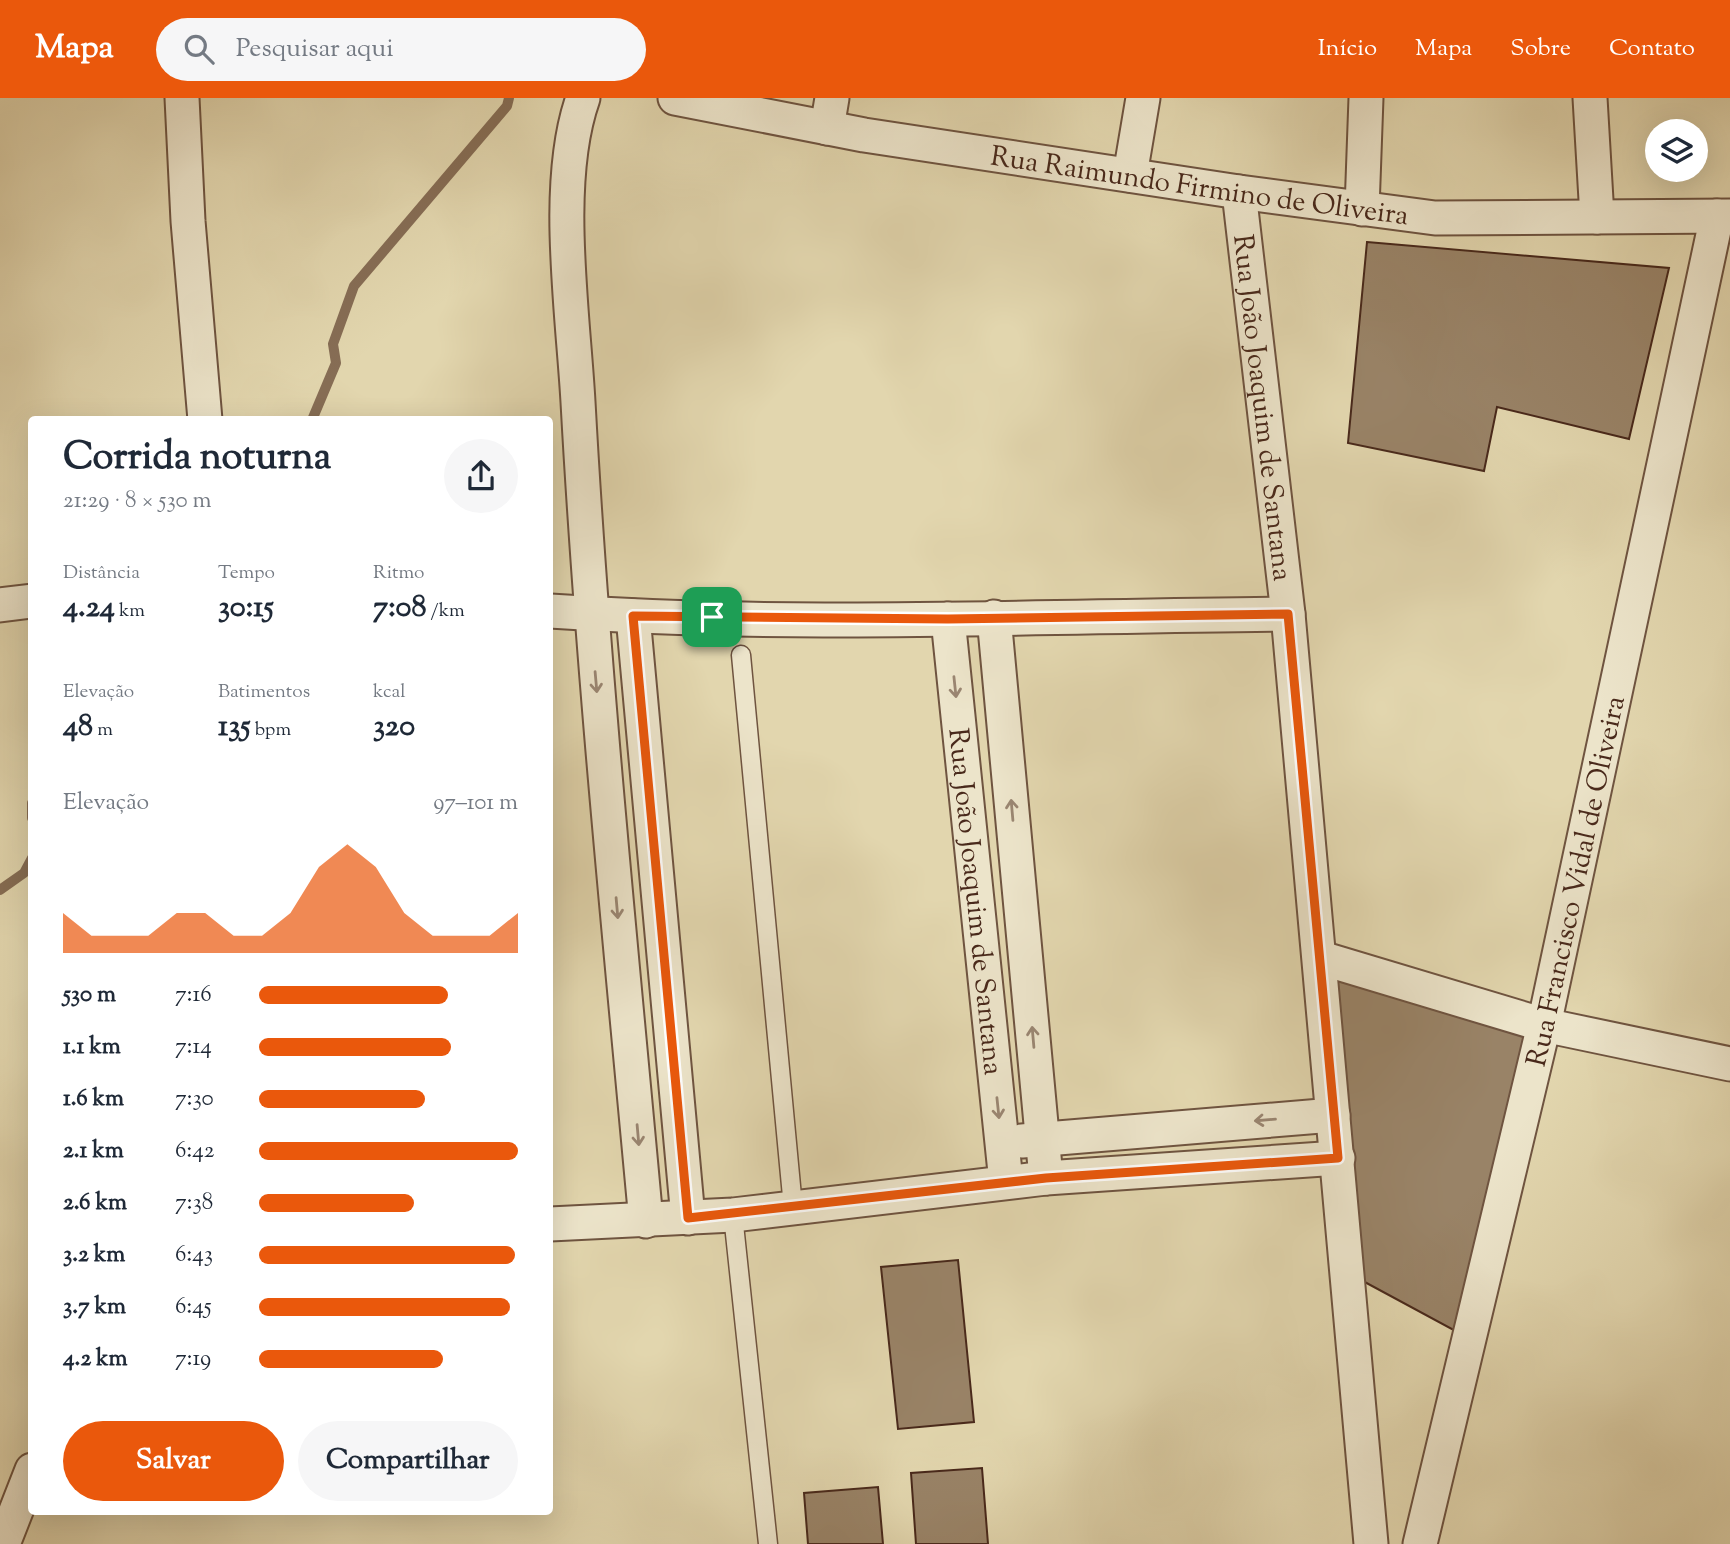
<!DOCTYPE html>
<html lang="pt">
<head>
<meta charset="utf-8">
<style>
  :root { --surface:#fff; --page:#f6f6f7; --text:#1f2937; --muted:#747a83; --accent:#ea580c }
  body { margin:0; font-family:"Sorts Mill Goudy",serif; background:var(--page); color:var(--text); height:100vh; display:flex; flex-direction:column; font-size:26px; white-space:nowrap }
  * { box-sizing:border-box; margin:0 }
  p { font-size:23px; color:var(--muted) }
  .icon { flex:none; width:38px; height:38px; fill:none; stroke:currentColor; stroke-width:2; stroke-linecap:round; stroke-linejoin:round }
  .map { position:relative; flex:1; overflow:hidden }
  .sheet { position:absolute; left:28px; top:318px; width:525px; height:1099px; display:flex; flex-direction:column; background:var(--surface); border-radius:7px; box-shadow:0 7px 28px #0002 }
  .sheet>* { flex:none }
  .controls { position:absolute; left:1645px; top:21px; display:grid; gap:14px }
  .controls a { display:grid; place-items:center; width:63px; height:63px; border-radius:50%; background:var(--surface); box-shadow:0 7px 28px #0002; font-size:35px }
  .pin { position:absolute; display:grid; place-items:center; width:60px; height:60px; color:#fff; margin:-30px; border-radius:14px; box-shadow:0 4px 10px #0006 }
  .round { display:grid; place-items:center; flex:none; width:74px; height:74px; border-radius:37px; background:var(--page) }
  .headline { display:flex; align-items:center; justify-content:space-between; height:119px; padding:0 35px }
  h1 { font-size:38px; font-weight:700; line-height:52px }
  .metrics { display:grid; grid-template-columns:repeat(3,1fr); gap:10px; height:119px; padding:7px 35px }
  .metrics div { display:grid; align-content:center }
  .metrics b { font-size:30px; font-weight:700 }
  .metrics small { font-size:19px; font-weight:400 }
  .metrics p { font-size:19px }
  .chart { height:196px; padding:14px 35px }
  .chart p { display:flex; justify-content:space-between }
  .chart svg { width:100%; height:126px; margin-top:7px; fill:var(--accent); opacity:.7 }
  .cta { display:flex; gap:14px; margin-top:auto; padding:14px 35px }
  .cta a { flex:1; height:80px; border-radius:42px; background:var(--accent); color:#fff; font-size:28px; font-weight:700; line-height:80px; text-align:center }
  .cta a+a { background:var(--page); color:var(--text) }
  ul { padding:0 35px; list-style:none; font-size:23px }
  li { display:grid; grid-template-columns:112px 84px 1fr; align-items:center; height:52px }
  li i { height:18px; border-radius:9px; background:var(--accent) }
  header { display:flex; align-items:center; gap:42px; box-sizing:border-box; height:98px; padding:0 35px; background:var(--accent); color:#fff }
  header strong { font-size:33px }
  nav { display:flex; gap:38px; margin-inline-start:auto; font-size:24px }
  .search { width:490px; height:63px; background:var(--page); display:flex; align-items:center; gap:18px; box-sizing:border-box; padding:0 24px; border-radius:38px; color:var(--muted); font-size:26px }
  .map>svg:first-child { display:block }
</style>
</head>
<body>
<header>
<strong>Mapa</strong>
<div class="search"><svg class="icon" aria-label="search" viewBox="0 0 24 24"><circle cx="10" cy="10" r="6"/><path d="M15 15l6 6"/></svg>Pesquisar aqui</div>
<nav><a>Início</a><a>Mapa</a><a>Sobre</a><a>Contato</a></nav>
</header>
<div class="map">
<svg width="1730" height="1446" viewBox="0 0 1730 1446">
  <rect width="100%" height="100%" fill="#e2d6ae"/>
  <filter id="stains"><feTurbulence type="fractalNoise" baseFrequency=".00286" numOctaves="4"/><feColorMatrix values="0 0 0 0 .2 0 0 0 0 .09 0 0 0 0 .02 0 0 0 .5 -.17"/></filter>
  <radialGradient id="worn" r=".72"><stop offset=".6" stop-color="#630" stop-opacity="0"/><stop offset="1" stop-color="#630" stop-opacity=".3"/></radialGradient>
  <g fill="none" stroke-linecap="round" stroke-linejoin="round">
    <!-- stream -->
    <path stroke="#866d55" stroke-width="10" d="M312,322L336,265L333,246L354,188L507,8L509,0
      M32,705V720
      M0,792L24,775L32,760"/>
  </g>
  <!-- building -->
  <path fill="#998367" stroke="#49291b" stroke-width="2" d="M1367,144L1669,170L1629,341L1497,309L1484,373L1348,345Z
    M1328,868L1538,931L1461,1236L1361,1182Z
    M958,1162L974,1324L898,1331L881,1169Z
    M982,1370L988,1446H916L911,1375Z
    M878,1389L883,1446H808L804,1395Z"/>
  <g fill="none" stroke-linecap="round" stroke-linejoin="round">
    <defs>
      <path id="service" d="M741,557L793,1109
        M733,1117L768,1446"/>
      <g id="minor">
        <path d="M182,0L188,123L205,322"/>
        <path d="M583,0C553,84 573,214 578,304C593,578 621,850 646,1123"/>
        <path id="s1" d="M675,0L864,37L1239,94L1435,120L1730,118"/>
        <path d="M1590,0L1597,119"/>
        <path d="M827,30L832,0"/>
        <path d="M1130,77L1143,0"/>
        <path id="s2" d="M1239,94L1288,516L1371,1446"/>
        <path d="M1362,111L1366,0"/>
        <path d="M0,507L32,503"/>
        <path d="M550,513C795,530 1042,518 1288,516"/>
        <path d="M633,518L688,1120"/>
        <path d="M994,519L1046,1080"/>
        <path id="s3" d="M948,521L1006,1084"/>
        <path d="M1321,860L1544,927L1730,966"/>
        <path d="M1022,1043L1333,1017"/>
        <path d="M550,1126L733,1117L1046,1080L1338,1060"/>
        <path d="M3,1446L32,1372"/>
        <path id="s4" d="M1420,1446L1544,927L1717,118"/>
      </g>
    </defs>
    <!-- service casing -->
    <use href="#service" stroke="#6f5440" stroke-width="21"/>
    <!-- minor casing -->
    <use href="#minor" stroke="#6f5440" stroke-width="37"/>
    <!-- service -->
    <use href="#service" stroke="#ece4ca" stroke-width="18"/>
    <!-- minor -->
    <use href="#minor" stroke="#ece4ca" stroke-width="33"/>
  </g>
  <!-- one-way arrows -->
  <defs><path id="oneway-shaft" d="M-6 0H5M1.5-3L5.5 0L1.5 3" fill="none" stroke-width="1.6" stroke-linecap="round" stroke-linejoin="round" transform="scale(1.75)"/></defs>
  <g stroke="#9a8672">
    <use href="#oneway-shaft" transform="translate(596 584) rotate(85)"/>
    <use href="#oneway-shaft" transform="translate(955 589) rotate(84)"/>
    <use href="#oneway-shaft" transform="translate(1012 712) rotate(-95)"/>
    <use href="#oneway-shaft" transform="translate(617 810) rotate(85)"/>
    <use href="#oneway-shaft" transform="translate(1033 939) rotate(-95)"/>
    <use href="#oneway-shaft" transform="translate(998 1010) rotate(84)"/>
    <use href="#oneway-shaft" transform="translate(1265 1022) rotate(175)"/>
    <use href="#oneway-shaft" transform="translate(638 1037) rotate(85)"/>
  </g>
  <g fill="none" stroke-linecap="round" stroke-linejoin="round">
    <defs>
      <path id="route" d="M1288,516L1338,1060L1046,1080L688,1120L633,518L948,521Z"/>
    </defs>
    <!-- route casing -->
    <use href="#route" stroke="#fff" stroke-width="14"/>
    <!-- route -->
    <use href="#route" stroke="#ea580c" stroke-width="9"/>
  </g>
  <g text-anchor="middle" stroke-width="7" stroke-linejoin="round" paint-order="stroke">
    <!-- street labels -->
    <g font-size="28" fill="#49291b" stroke="#ece4ca">
      <text dy="10" stroke="none"><textPath href="#s1" startOffset="532">Rua Raimundo Firmino de Oliveira</textPath></text>
      <text dy="10" stroke="none"><textPath href="#s2" startOffset="217">Rua João Joaquim de Santana</textPath></text>
      <text dy="10" stroke="none"><textPath href="#s4" startOffset="681">Rua Francisco Vidal de Oliveira</textPath></text>
      <text dy="10" stroke="none"><textPath href="#s3" startOffset="284">Rua João Joaquim de Santana</textPath></text>
    </g>
  </g>
  <rect width="100%" height="100%" filter="url(#stains)"/>
  <rect width="100%" height="100%" fill="url(#worn)"/>
</svg>
<div class="controls">
<a><svg class="icon" aria-label="layers" viewBox="0 0 24 24"><path d="M12 4l9 5-9 5-9-5zM3 14l9 5 9-5"/></svg></a>
</div>
<div class="pin" style="left:712px;top:519px;background:#1e9e55"><svg class="icon" aria-label="arrive" viewBox="0 0 24 24"><path d="M6 21V4h12l-3 4 3 4H6"/></svg></div>
<section class="sheet">
<div class="headline"><div><h1>Corrida noturna</h1><p>21:29 · 8 × 530 m</p></div><a class="round"><svg class="icon" aria-label="share" viewBox="0 0 24 24"><path d="M12 15V3M7 8l5-5 5 5M5 13v7h14v-7"/></svg></a></div>
<div class="metrics">
<div><p>Distância</p><b>4.24<small> km</small></b></div>
<div><p>Tempo</p><b>30:15</b></div>
<div><p>Ritmo</p><b>7:08<small> /km</small></b></div>
</div>
<div class="metrics">
<div><p>Elevação</p><b>48<small> m</small></b></div>
<div><p>Batimentos</p><b>135<small> bpm</small></b></div>
<div><p>kcal</p><b>320</b></div>
</div>
<div class="chart"><p><span>Elevação</span>97–101 m</p>
<svg viewBox="0 0 160 44" preserveAspectRatio="none"><path d="M0 44V30L10 38L20 38L30 38L40 30L50 30L60 38L70 38L80 30L90 14L100 6L110 14L120 30L130 38L140 38L150 38L160 30V44z"/></svg>
</div>
<ul>
<li><b>530 m</b>7:16<i style="width:73%"></i></li>
<li><b>1.1 km</b>7:14<i style="width:74%"></i></li>
<li><b>1.6 km</b>7:30<i style="width:64%"></i></li>
<li><b>2.1 km</b>6:42<i style="width:100%"></i></li>
<li><b>2.6 km</b>7:38<i style="width:60%"></i></li>
<li><b>3.2 km</b>6:43<i style="width:99%"></i></li>
<li><b>3.7 km</b>6:45<i style="width:97%"></i></li>
<li><b>4.2 km</b>7:19<i style="width:71%"></i></li>
</ul>
<div class="cta"><a>Salvar</a><a>Compartilhar</a></div>
</section>
</div>
</body>
</html>
